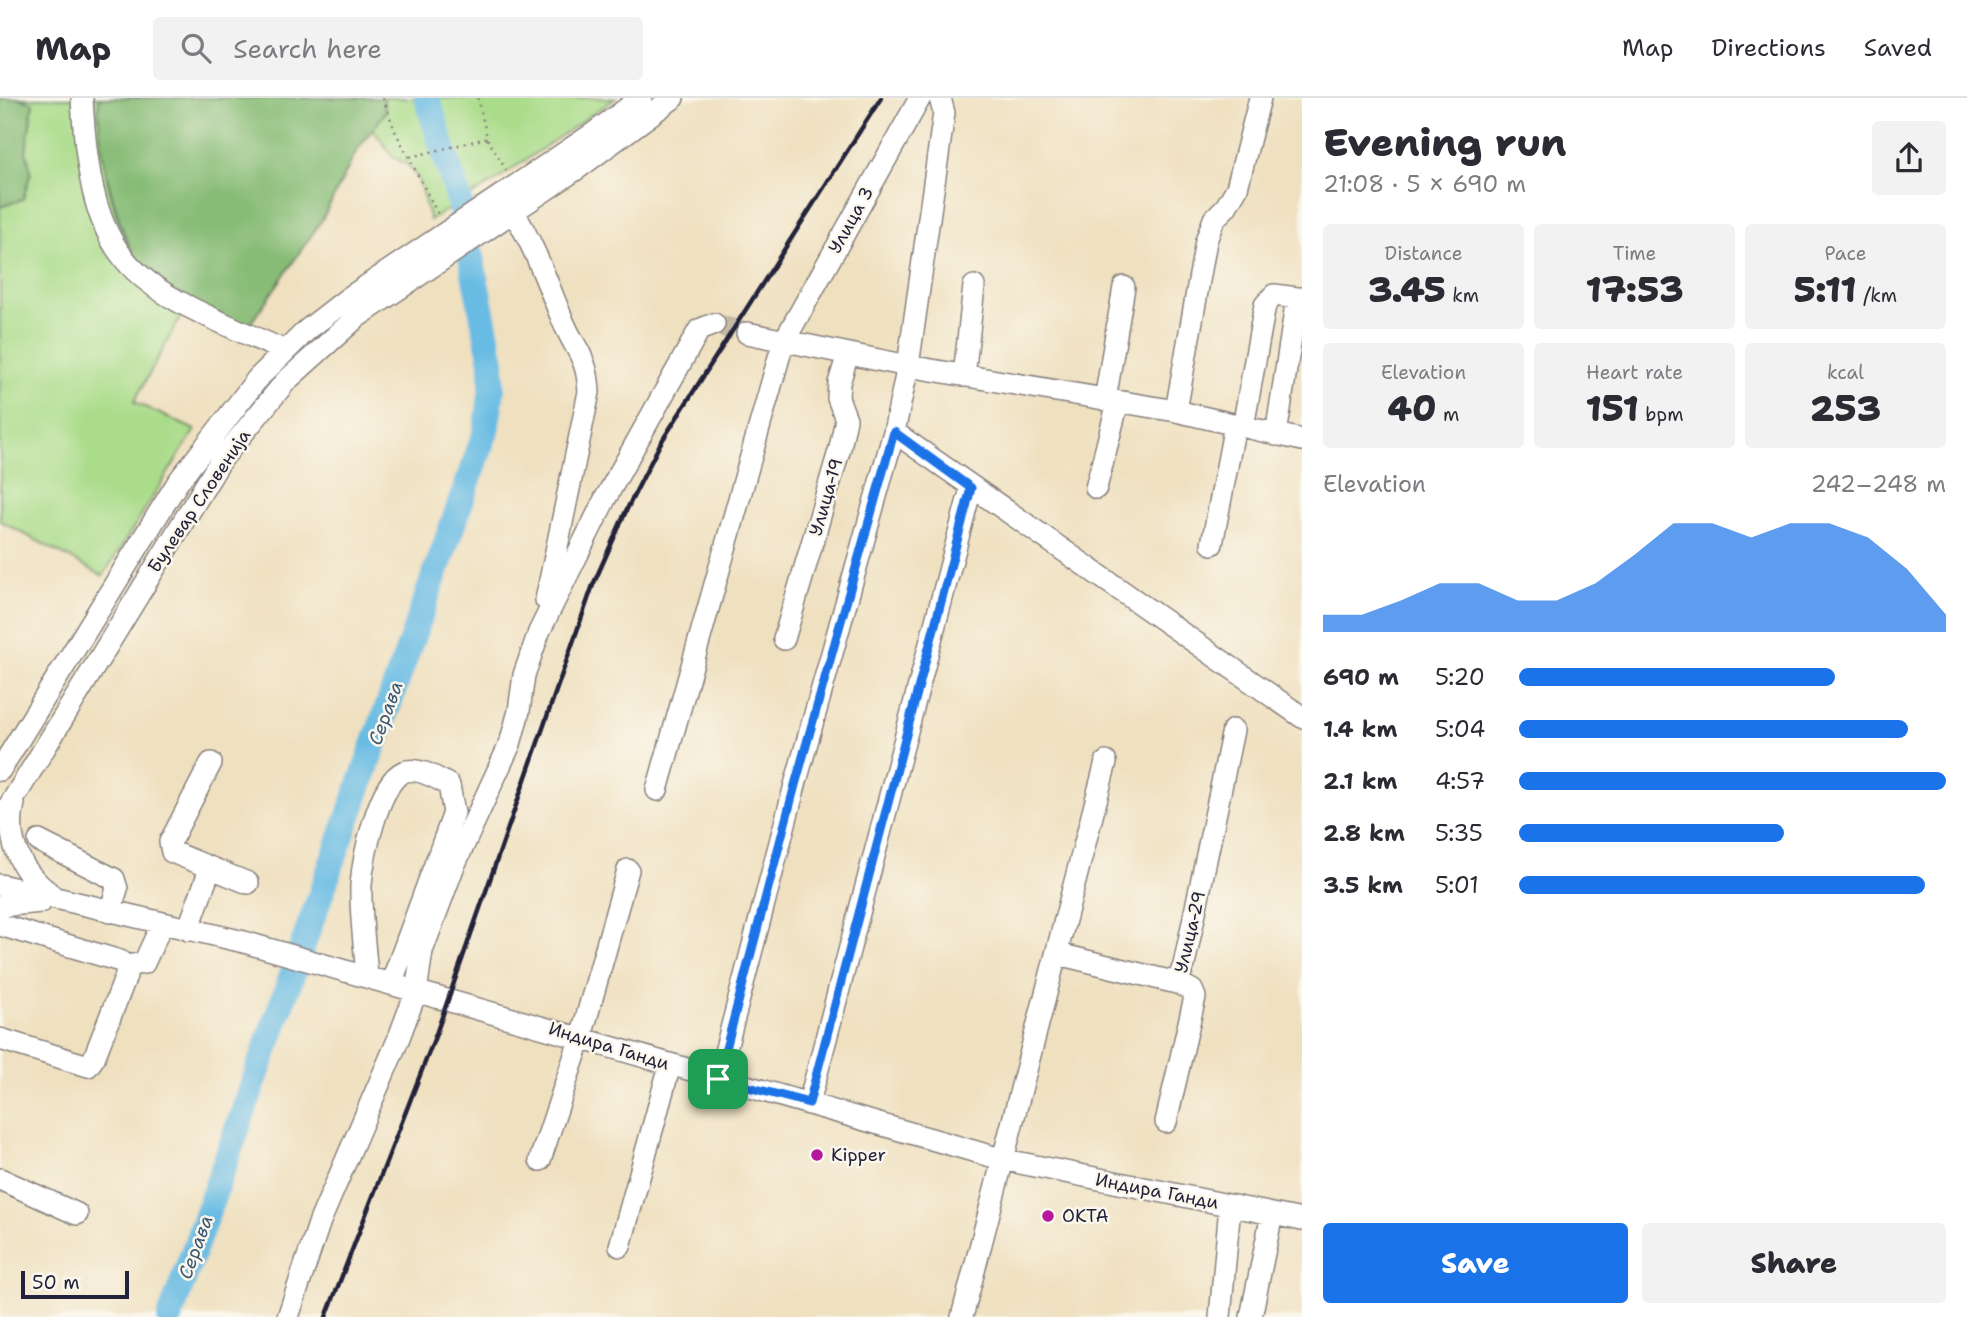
<!DOCTYPE html>
<html lang="en">
<head>
<meta charset="utf-8">
<style>
  :root { --surface:#fff; --page:#f2f2f3; --text:#2b2b33; --muted:#7c7c81; --line:#e1e1e2; --accent:#1a73e8 }
  body { margin:0; font-family:"Shantell Sans",sans-serif; background:var(--page); color:var(--text); height:100vh; display:flex; flex-direction:column; font-size:26px; white-space:nowrap }
  * { box-sizing:border-box; margin:0 }
  p { font-size:23px; color:var(--muted) }
  .icon { flex:none; width:38px; height:38px; fill:none; stroke:currentColor; stroke-width:2; stroke-linecap:round; stroke-linejoin:round }
  .map { position:relative; flex:1; overflow:hidden }
  .sheet { display:flex; flex-direction:column; background:var(--surface); width:665px }
  .sheet>* { flex:none }
  .scale { position:absolute; left:21px; bottom:18px; width:108px; box-sizing:border-box; padding-left:7px; border:4px solid #22223b; border-top:0; font-size:19px; line-height:24px; white-space:nowrap; color:#22223b; -webkit-text-stroke:5px #fbf7ec; paint-order:stroke }
  .pin { position:absolute; display:grid; place-items:center; width:60px; height:60px; color:#fff; margin:-30px; border-radius:14px; box-shadow:0 4px 10px #0006 }
  .round { display:grid; place-items:center; flex:none; width:74px; height:74px; border-radius:7px; background:var(--page) }
  .summary { display:flex; align-items:center; justify-content:space-between; height:119px; padding:0 21px }
  h1 { font-size:38px; font-weight:800; line-height:52px }
  .figures { display:grid; grid-template-columns:repeat(3,1fr); gap:10px; height:119px; padding:7px 21px }
  .figures div { display:grid; align-content:center; border-radius:7px; background:var(--page); text-align:center }
  .figures b { font-size:35px; font-weight:800 }
  .figures small { font-size:19px; font-weight:400 }
  .figures p { font-size:19px }
  .chart { height:196px; padding:14px 21px }
  .chart p { display:flex; justify-content:space-between }
  .chart svg { width:100%; height:126px; margin-top:7px; fill:var(--accent); opacity:.7 }
  .cta { display:flex; gap:14px; margin-top:auto; padding:14px 21px }
  .cta a { flex:1; height:80px; border-radius:7px; background:var(--accent); color:#fff; font-size:28px; font-weight:800; line-height:80px; text-align:center }
  .cta a+a { background:var(--page); color:var(--text) }
  ul { padding:0 21px; list-style:none; font-size:23px }
  li { display:grid; grid-template-columns:112px 84px 1fr; align-items:center; height:52px }
  li i { height:18px; border-radius:9px; background:var(--accent) }
  header { display:flex; align-items:center; gap:42px; box-sizing:border-box; height:98px; padding:0 35px; background:var(--surface); border-bottom:2px solid var(--line) }
  header strong { font-size:33px }
  nav { display:flex; gap:38px; margin-inline-start:auto; font-size:24px }
  .search { width:490px; height:63px; background:var(--page); display:flex; align-items:center; gap:18px; box-sizing:border-box; padding:0 24px; border-radius:7px; color:var(--muted); font-size:26px }
  main { display:flex; flex:1; min-height:0 }
  .map>svg:first-child { display:block }
</style>
</head>
<body>
<header>
<strong>Map</strong>
<div class="search"><svg class="icon" aria-label="search" viewBox="0 0 24 24"><circle cx="10" cy="10" r="6"/><path d="M15 15l6 6"/></svg>Search here</div>
<nav><a>Map</a><a>Directions</a><a>Saved</a></nav>
</header>
<main>
<div class="map">
<svg width="1302" height="1219" viewBox="0 0 1302 1219">
  <rect width="100%" height="100%" fill="#fbf7ec"/>
  <filter id="ink" filterUnits="userSpaceOnUse"><feTurbulence type="fractalNoise" baseFrequency=".0143" numOctaves="2"/><feDisplacementMap in="SourceGraphic" scale="14" xChannelSelector="R" yChannelSelector="G"/><feConvolveMatrix kernelMatrix="1 2 1 2 8 2 1 2 1" color-interpolation-filters="sRGB"/></filter>
  <filter id="wash" filterUnits="userSpaceOnUse"><feTurbulence type="fractalNoise" baseFrequency=".00686" numOctaves="4" result="noise"/><feDisplacementMap in="SourceGraphic" scale="28" xChannelSelector="R" yChannelSelector="G"/><feGaussianBlur stdDeviation="1.57" result="paint"/><feColorMatrix in="noise" values="0 0 0 0 0 0 0 0 0 0 0 0 0 0 0 0 0 1.4 0 .05"/><feComposite in="paint" operator="in"/></filter>
  <g filter="url(#wash)">
    <rect width="100%" height="100%" fill="#efe0bf"/>
    <!-- green -->
    <path fill="#aadc8a" stroke="#667f62" stroke-width="2" d="M18,0H99C96,39 110,109 127,145C135,162 172,194 186,209L134,304L195,332L103,478L0,423V109L23,101L31,74L26,53L33,5Z
      M383,0H616L489,87L430,122L418,81L407,66L393,59L373,31L386,14Z"/>
    <!-- forest -->
    <path fill="#87bc76" stroke="#546f58" stroke-width="2" d="M0,0H18L33,5L26,53L31,74L23,101L0,109Z
      M99,0H383L386,13L356,54L322,122L244,235C225,226 169,205 157,192C121,155 95,51 99,0Z"/>
    <g fill="none" stroke-linecap="round" stroke-linejoin="round">
      <!-- river -->
      <path stroke="#67bbe3" stroke-width="26" d="M170,1219L486,333L492,291V264L460,105L427,0"/>
    </g>
  </g>
  <g filter="url(#ink)">
    <g fill="none" stroke-linecap="round" stroke-linejoin="round">
      <!-- minor-tunnel -->
      <path stroke="#c6baa5" stroke-width="21" stroke-dasharray="21 10" stroke-linecap="butt" d="M714,226L747,235"/>
      <defs>
        <path id="minor" d="M82,0C91,178 135,186 285,253
          M513,113C535,149 547,185 563,223C576,254 587,257 589,294L546,502
          M747,235L908,268L1176,313L1302,342
          M964,278L974,188
          M1105,302L1124,189
          M1176,313L1206,143L1214,121L1226,109L1237,90L1260,0
          M1243,329L1265,207L1274,197L1297,200
          M894,334L1302,619
          M1276,337L1297,200H1302
          M1096,390L1118,304
          M1212,446L1235,327
          M784,541L840,350L846,321L838,300L839,285L848,256
          M211,665L170,744L172,754L248,785
          M0,672L178,384L258,280L307,232L347,201L594,35L641,0
          M657,692L783,245L920,0
          M14,705C5,743 21,775 52,797
          M0,723L221,362L286,283L357,219L578,70L673,0
          M39,743L114,781L117,791L110,814
          M0,787L244,844L1001,1061L1302,1122
          M0,808L41,804
          M0,827L120,863L126,868L144,865L162,826
          M188,832L210,771
          M1058,856L1177,885
          M367,879C365,849 360,817 361,787C363,761 378,685 403,674C417,668 437,680 449,687L454,715L391,886
          M0,941L88,968L94,960L126,878V868
          M718,981L795,687L894,334L908,268L944,15L940,0
          M809,1005L971,390
          M1166,1024L1195,899L1192,892L1177,885L1184,867L1233,632
          M540,1062L581,939L628,772
          M0,1081L77,1116
          M620,1148L670,967
          M288,1219L320,1123L398,942L416,894L422,853L453,770L510,646L519,613L524,577L539,534L605,401L699,232L714,226
          M962,1219L1106,664
          M1220,1219L1230,1108
          M1251,1219L1272,1116"/>
      </defs>
      <!-- minor casing -->
      <use href="#minor" stroke="#88817d" stroke-width="24"/>
      <!-- path -->
      <path stroke="#88817d" stroke-width="2.5" stroke-dasharray="2 5" stroke-linecap="butt" d="M383,0L395,33L439,118
        M478,0L487,40L507,74
        M410,59L487,40"/>
      <!-- minor -->
      <use href="#minor" stroke="#fff" stroke-width="21"/>
      <!-- rail -->
      <path stroke="#22223b" stroke-width="4.5" d="M326,1219L436,936L593,487L626,413L660,346L881,0"/>
    </g>
  </g>
  <g fill="none" stroke-linecap="round" stroke-linejoin="round" filter="url(#ink)">
    <defs>
      <path id="route" d="M894,334L971,390L809,1005L718,981L795,687Z"/>
    </defs>
    <!-- route casing -->
    <use href="#route" stroke="#fff" stroke-width="14"/>
    <!-- route -->
    <use href="#route" stroke="#1a73e8" stroke-width="9"/>
  </g>
  <!-- markers -->
  <g fill="#b5179e" stroke="#fbf7ec" stroke-width="2.5">
    <circle cx="817" cy="1057" r="7"/>
    <circle cx="1048" cy="1118" r="7"/>
  </g>
  <g text-anchor="middle" stroke-width="5" stroke-linejoin="round" paint-order="stroke">
    <!-- street labels -->
    <g font-size="18" fill="#22223b" stroke="#fbf7ec">
      <text transform="translate(851 122) rotate(-61)" y="6">Улица 3</text>
      <text transform="translate(826 399) rotate(-74)" y="6">Улица-19</text>
      <text transform="translate(199 403) rotate(-56)" y="6">Булевар Словенија</text>
      <text transform="translate(1190 834) rotate(-77)" y="6">Улица-29</text>
      <text transform="translate(609 948) rotate(17)" y="6">Индира Ганди</text>
      <text transform="translate(1157 1093) rotate(11)" y="6">Индира Ганди</text>
    </g>
    <!-- poi labels -->
    <g font-size="18" fill="#22223b" stroke="#fbf7ec" text-anchor="start">
      <text x="831" y="1063">Kipper</text>
      <text x="1062" y="1124">ОКТА</text>
    </g>
    <!-- water labels -->
    <g font-size="19" font-style="italic" fill="#3a5876" stroke="#fbf7ec">
      <text transform="translate(385 615) rotate(-70)" y="7">Серава</text>
      <text transform="translate(195 1149) rotate(-70)" y="7">Серава</text>
    </g>
  </g>
</svg>
<div class="scale">50 m</div>
<div class="pin" style="left:718px;top:981px;background:#1e9e55"><svg class="icon" aria-label="arrive" viewBox="0 0 24 24"><path d="M6 21V4h12l-3 4 3 4H6"/></svg></div>
</div>
<section class="sheet">
<div class="summary"><div><h1>Evening run</h1><p>21:08 · 5 × 690 m</p></div><a class="round"><svg class="icon" aria-label="share" viewBox="0 0 24 24"><path d="M12 15V3M7 8l5-5 5 5M5 13v7h14v-7"/></svg></a></div>
<div class="figures">
<div><p>Distance</p><b>3.45<small> km</small></b></div>
<div><p>Time</p><b>17:53</b></div>
<div><p>Pace</p><b>5:11<small> /km</small></b></div>
</div>
<div class="figures">
<div><p>Elevation</p><b>40<small> m</small></b></div>
<div><p>Heart rate</p><b>151<small> bpm</small></b></div>
<div><p>kcal</p><b>253</b></div>
</div>
<div class="chart"><p><span>Elevation</span>242–248 m</p>
<svg viewBox="0 0 160 44" preserveAspectRatio="none"><path d="M0 44V38L10 38L20 33L30 27L40 27L50 33L60 33L70 27L80 17L90 6L100 6L110 11L120 6L130 6L140 11L150 22L160 38V44z"/></svg>
</div>
<ul>
<li><b>690 m</b>5:20<i style="width:74%"></i></li>
<li><b>1.4 km</b>5:04<i style="width:91%"></i></li>
<li><b>2.1 km</b>4:57<i style="width:100%"></i></li>
<li><b>2.8 km</b>5:35<i style="width:62%"></i></li>
<li><b>3.5 km</b>5:01<i style="width:95%"></i></li>
</ul>
<div class="cta"><a>Save</a><a>Share</a></div>
</section>
</main>
</body>
</html>
